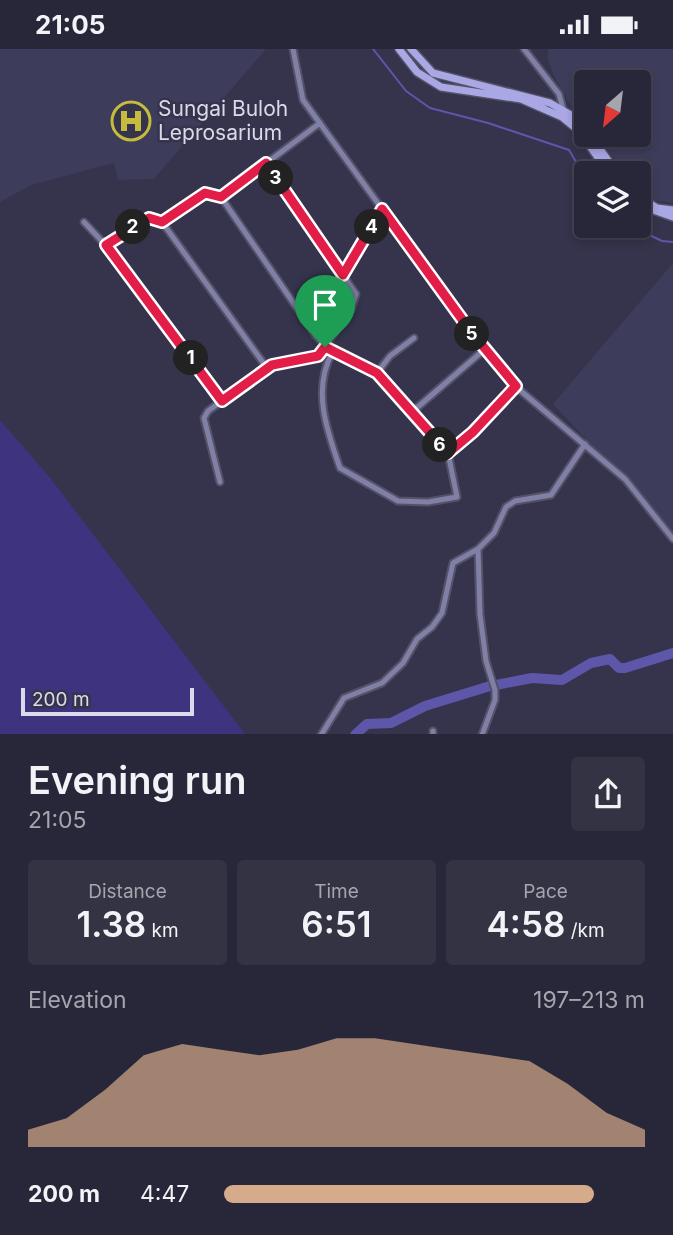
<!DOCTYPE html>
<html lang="en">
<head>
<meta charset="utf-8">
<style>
  :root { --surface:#282739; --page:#343344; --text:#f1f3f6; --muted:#a5a5ae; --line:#444453; --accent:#d6ab8b }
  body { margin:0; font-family:Inter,sans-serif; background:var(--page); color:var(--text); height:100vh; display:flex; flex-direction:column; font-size:26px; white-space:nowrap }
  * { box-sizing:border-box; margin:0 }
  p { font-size:23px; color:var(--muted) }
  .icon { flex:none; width:38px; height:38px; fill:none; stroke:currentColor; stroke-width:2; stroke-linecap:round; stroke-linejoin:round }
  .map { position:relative; height:685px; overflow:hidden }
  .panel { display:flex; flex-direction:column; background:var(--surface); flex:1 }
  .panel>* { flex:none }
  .needle { width:46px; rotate:208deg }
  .buttons { position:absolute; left:574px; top:21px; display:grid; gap:14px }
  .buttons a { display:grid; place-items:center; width:77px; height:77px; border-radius:7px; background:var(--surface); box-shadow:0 4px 10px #0003,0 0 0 2px var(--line); font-size:35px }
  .scale { position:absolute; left:21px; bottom:18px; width:173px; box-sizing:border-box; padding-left:7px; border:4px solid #dadae9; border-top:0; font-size:19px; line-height:24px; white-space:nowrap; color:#dadae9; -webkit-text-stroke:5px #35344c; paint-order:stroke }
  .pin { position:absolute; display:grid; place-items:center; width:60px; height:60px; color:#fff; margin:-72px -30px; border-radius:50% 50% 50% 0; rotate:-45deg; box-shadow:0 0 7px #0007 }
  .pin .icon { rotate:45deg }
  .km { position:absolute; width:35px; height:35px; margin:-18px; border-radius:50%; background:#222; color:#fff; font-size:19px; line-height:35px; text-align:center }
  .round { display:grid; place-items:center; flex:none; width:74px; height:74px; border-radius:7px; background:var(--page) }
  .overview { display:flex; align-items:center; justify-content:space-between; height:119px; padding:0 28px }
  h1 { font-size:38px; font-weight:600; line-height:52px }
  .metrics { display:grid; grid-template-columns:repeat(3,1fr); gap:10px; height:119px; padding:7px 28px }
  .metrics div { display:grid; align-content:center; border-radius:7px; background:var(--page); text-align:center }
  .metrics b { font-size:35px; font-weight:600 }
  .metrics small { font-size:19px; font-weight:400 }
  .metrics p { font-size:19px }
  .chart { height:196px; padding:14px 28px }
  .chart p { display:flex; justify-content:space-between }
  .chart svg { width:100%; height:126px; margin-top:7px; fill:var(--accent); opacity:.7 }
  ul { padding:0 28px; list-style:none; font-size:23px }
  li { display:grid; grid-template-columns:112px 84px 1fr; align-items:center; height:52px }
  li i { height:18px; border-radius:9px; background:var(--accent) }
  .status { display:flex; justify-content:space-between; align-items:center; height:49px; padding:0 35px; background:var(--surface); direction:ltr }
  .status svg { height:19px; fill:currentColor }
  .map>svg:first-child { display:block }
</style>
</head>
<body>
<div class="status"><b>21:05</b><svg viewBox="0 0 49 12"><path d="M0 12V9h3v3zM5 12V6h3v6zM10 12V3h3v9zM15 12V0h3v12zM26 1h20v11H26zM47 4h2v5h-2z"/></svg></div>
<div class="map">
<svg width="673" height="686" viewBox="0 0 673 686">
  <rect width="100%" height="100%" fill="#35344c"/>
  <!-- built -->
  <path fill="#3d3c5a" d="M0,0H266L154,130L118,131L114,114L31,136L0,153Z
    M548,0H673V154L652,151L639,141V124H624L597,86H639V33H586V71L576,65L556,31L548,12Z
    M673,214V484L553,355Z"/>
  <!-- green -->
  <path fill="#3e337f" d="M0,371L51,430L245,685H0Z"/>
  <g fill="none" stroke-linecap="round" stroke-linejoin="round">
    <!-- stream -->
    <path stroke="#5e56a9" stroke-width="2" d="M373,0L406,42L430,59L488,74L569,101L586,130
      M631,177L662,192L673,193"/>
    <!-- river -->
    <path stroke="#5e56a9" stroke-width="10" d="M496,636L532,629L562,631L591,614L610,610L619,619H625L673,604
      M355,686L367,675L391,674L425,657L490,637"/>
    <defs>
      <path id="street" d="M293,0L303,51L472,284L515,337L625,430L673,490
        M524,0L559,45L564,64
        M221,148L316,287L332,304L377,324L448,404L457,448L428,453L398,452L340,419C327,382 312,341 332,304
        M84,173L112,203L222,352
        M162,173L267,319
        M106,196L149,169L162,173L205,143L221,148L320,74
        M343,226L382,160
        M377,324L390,307L414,289
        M412,363L485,300
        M448,404L473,383L515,337
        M220,433L204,369L208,362L272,316L318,307L351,261L356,245L266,115
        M478,500L480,565L486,612L495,641V651L482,686
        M433,682V686
        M321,686L344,649L382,634L403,614L417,590L432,578L442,564L453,514L478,500L494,484L506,458L515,452L551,446L585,395"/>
      <path id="secondary" d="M399,0L417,23L441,38L521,50L562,68L579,82L609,124
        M411,0L433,24L550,54L571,66L586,82
        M590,86L617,124
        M639,148L657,159L673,161
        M639,156L673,168"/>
    </defs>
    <!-- street casing -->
    <use href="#street" stroke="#535268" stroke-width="9"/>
    <!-- secondary casing -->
    <use href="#secondary" stroke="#535268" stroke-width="10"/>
    <!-- street -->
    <use href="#street" stroke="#807fa6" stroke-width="5"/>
    <!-- secondary -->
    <use href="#secondary" stroke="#a9a7e4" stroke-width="7"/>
  </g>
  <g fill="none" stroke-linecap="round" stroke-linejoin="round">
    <defs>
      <path id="route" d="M266,114L343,226L382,160L472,284L516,337L473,383L448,404L377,324L325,298L318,307L272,316L222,352L106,196L149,169L162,173L205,144L221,148Z"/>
    </defs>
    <!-- route casing -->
    <use href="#route" stroke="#fff" stroke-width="14"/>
    <!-- route -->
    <use href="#route" stroke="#e11d48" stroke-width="9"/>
  </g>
  <!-- icons -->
  <defs>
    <symbol id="hospital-ring" viewBox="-11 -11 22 22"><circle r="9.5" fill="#35344c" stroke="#c5bc3d" stroke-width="1.5"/><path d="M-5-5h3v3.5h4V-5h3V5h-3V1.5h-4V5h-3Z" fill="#c5bc3d"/></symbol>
  </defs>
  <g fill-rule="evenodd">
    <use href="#hospital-ring" x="109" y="50" width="44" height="44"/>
  </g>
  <g text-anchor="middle" stroke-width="5" stroke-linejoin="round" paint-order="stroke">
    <!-- poi labels -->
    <g font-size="21" fill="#dadae9" stroke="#35344c" text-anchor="start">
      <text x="158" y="67">Sungai Buloh<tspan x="158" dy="24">Leprosarium</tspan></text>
    </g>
  </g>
</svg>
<div class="buttons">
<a><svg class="needle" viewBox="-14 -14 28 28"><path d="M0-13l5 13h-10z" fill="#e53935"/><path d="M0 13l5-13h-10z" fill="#a5a5ae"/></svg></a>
<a><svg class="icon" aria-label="layers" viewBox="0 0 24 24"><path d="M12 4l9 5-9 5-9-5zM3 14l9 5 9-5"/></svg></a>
</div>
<div class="scale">200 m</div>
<div class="pin" style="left:325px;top:298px;background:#1e9e55"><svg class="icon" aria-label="arrive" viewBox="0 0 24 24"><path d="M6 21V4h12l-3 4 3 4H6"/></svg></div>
<b class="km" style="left:191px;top:309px">1</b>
<b class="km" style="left:133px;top:178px">2</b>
<b class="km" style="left:276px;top:129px">3</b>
<b class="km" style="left:372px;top:178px">4</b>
<b class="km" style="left:472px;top:285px">5</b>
<b class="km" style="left:440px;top:396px">6</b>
</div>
<section class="panel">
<div class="overview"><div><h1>Evening run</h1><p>21:05</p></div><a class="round"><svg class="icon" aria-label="share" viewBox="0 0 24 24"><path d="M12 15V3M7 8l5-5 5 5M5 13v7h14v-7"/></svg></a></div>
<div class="metrics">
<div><p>Distance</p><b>1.38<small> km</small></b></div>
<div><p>Time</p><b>6:51</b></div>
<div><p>Pace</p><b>4:58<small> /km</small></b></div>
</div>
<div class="chart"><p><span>Elevation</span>197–213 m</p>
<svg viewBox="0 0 160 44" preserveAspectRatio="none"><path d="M0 44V38L10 34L20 24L30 12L40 8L50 10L60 12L70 10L80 6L90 6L100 8L110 10L120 12L130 14L140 22L150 32L160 38V44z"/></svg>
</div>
<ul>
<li><b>200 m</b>4:47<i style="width:88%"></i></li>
</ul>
</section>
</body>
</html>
